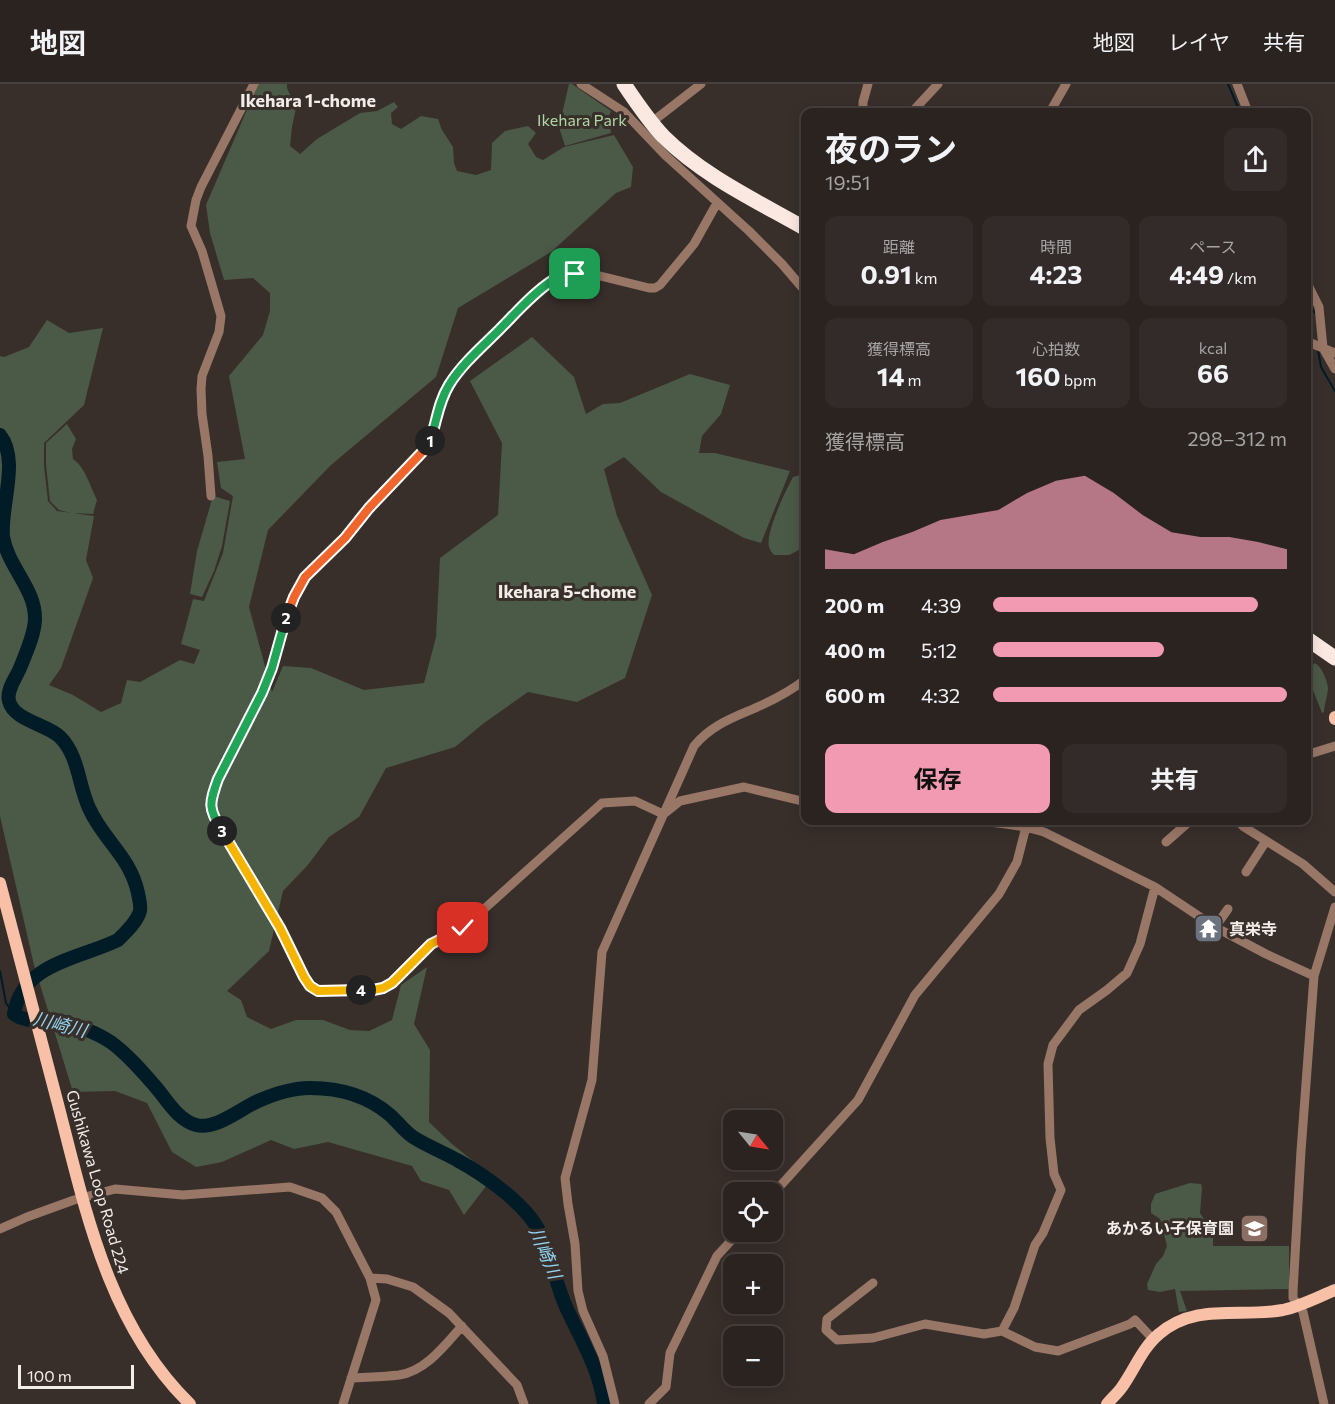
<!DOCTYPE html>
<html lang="ja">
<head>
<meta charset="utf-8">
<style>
  :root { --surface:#2a2320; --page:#322b29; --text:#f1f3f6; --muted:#a5a4a5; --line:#46403e; --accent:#f19ab2 }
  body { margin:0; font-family:Commissioner,"Noto Sans JP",sans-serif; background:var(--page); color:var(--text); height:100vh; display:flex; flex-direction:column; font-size:22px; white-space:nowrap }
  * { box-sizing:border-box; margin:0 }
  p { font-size:20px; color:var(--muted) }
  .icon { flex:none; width:33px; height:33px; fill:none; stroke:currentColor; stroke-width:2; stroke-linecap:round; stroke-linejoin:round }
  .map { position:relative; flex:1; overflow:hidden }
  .drawer { position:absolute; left:801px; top:24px; width:510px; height:717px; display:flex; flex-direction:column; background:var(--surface); border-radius:12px; box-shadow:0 3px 15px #0003,0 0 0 2px var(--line) }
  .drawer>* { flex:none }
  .needle { width:39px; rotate:120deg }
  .fabs { position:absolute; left:723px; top:1026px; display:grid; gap:12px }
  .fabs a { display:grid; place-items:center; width:60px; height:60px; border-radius:12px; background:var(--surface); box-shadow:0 3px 15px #0003,0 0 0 2px var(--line); font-size:30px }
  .scale { position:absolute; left:18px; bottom:15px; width:116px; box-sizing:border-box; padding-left:6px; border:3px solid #f3edea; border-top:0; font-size:16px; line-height:21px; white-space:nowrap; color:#f3edea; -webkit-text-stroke:4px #382f2b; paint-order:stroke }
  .pin { position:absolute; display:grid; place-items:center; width:51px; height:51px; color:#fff; margin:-26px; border-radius:12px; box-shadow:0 3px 9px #0006 }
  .km { position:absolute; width:30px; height:30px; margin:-15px; border-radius:50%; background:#222; color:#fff; font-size:16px; line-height:30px; text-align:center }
  .round { display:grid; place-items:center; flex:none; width:63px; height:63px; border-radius:12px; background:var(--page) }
  .overview { display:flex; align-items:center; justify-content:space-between; height:102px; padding:0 24px }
  h1 { font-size:33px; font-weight:700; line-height:45px }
  .figures { display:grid; grid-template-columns:repeat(3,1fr); gap:9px; height:102px; padding:6px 24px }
  .figures div { display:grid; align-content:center; border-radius:12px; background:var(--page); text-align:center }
  .figures b { font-size:26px; font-weight:700 }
  .figures small { font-size:16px; font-weight:400 }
  .figures p { font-size:16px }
  .chart { height:168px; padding:12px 24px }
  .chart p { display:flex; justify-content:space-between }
  .chart svg { width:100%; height:108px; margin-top:6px; fill:var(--accent); opacity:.7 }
  .action { display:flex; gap:12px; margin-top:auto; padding:12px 24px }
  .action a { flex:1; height:69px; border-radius:12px; background:var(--accent); color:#111; font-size:24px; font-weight:700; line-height:69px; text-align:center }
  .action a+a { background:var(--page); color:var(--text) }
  ul { padding:0 24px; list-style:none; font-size:20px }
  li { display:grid; grid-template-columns:96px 72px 1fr; align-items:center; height:45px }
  li i { height:15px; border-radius:8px; background:var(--accent) }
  header { display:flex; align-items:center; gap:36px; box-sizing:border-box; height:84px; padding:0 30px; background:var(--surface); border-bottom:2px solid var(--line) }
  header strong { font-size:28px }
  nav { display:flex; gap:33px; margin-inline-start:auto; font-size:21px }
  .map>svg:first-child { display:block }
</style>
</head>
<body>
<header>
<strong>地図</strong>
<nav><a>地図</a><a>レイヤ</a><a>共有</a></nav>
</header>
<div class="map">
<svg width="1335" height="1320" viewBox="0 0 1335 1320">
  <rect width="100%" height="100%" fill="#382f2b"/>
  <!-- green -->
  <path fill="#4b5947" d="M258,0H287V4L296,24L292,43L290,62L300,70L317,55L360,29L377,27L394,18L398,23L391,29L392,40L401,45L421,32L438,35L442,46L453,63L454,79L457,87L476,91L491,86L492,59L505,47L528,42L536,49L528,60L536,73L543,76L564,63L614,51L633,83L631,103L616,109L551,168L458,224L436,293L331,381L268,446L249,523L272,608L283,582L311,584L364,606L424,599L436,553L440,474L498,431L502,359L470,297L532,253L574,293L586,330L603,320L620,319L690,290L730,301L721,330L702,352L699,369H715L790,387L761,459L744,454L661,408L624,373L604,385L617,432L652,511L625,594L577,618L528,608L484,639L455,663L386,684L359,733L329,753L307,782L283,807L269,867L227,907L241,916L247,933L271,945L296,936H323L350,946L369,947L392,936L401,901L427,883L414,940L430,966L429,1038L452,1060L493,1093L464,1131L449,1106L421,1097L412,1082L328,1058L294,1065L271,1056L222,1078L196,1083L172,1068L147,1019L115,1007L73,1008L34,881L0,732V272L4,273L29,263L47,236L69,249L103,244L84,321L44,359V382L48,417L57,427L94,432L86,476L93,494L61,584L49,601L73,611L101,628L121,619L127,596L140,598L180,576L194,580L200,566L181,560L193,515L204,517L223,469L233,412L221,404L217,378L245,375L229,292L263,251L270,227V209L253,194L224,196L210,149L206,121Z
    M569,0H572L611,27L609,32L611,49L565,62L559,43Z
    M67,340L76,355L72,365L73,375C85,383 90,402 97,416L93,430L71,429L59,426L50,417L46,381V359Z
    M800,391L805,394V463L789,471H774C772,469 770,466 769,463C765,449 786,406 793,393Z
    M213,412L230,417L222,462L214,487L202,513L190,510L197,467Z
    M1315,579C1322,583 1327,596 1328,604C1328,610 1324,621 1324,628L1322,629L1307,591V587Z
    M1190,1099L1201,1100L1202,1104L1200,1129L1211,1146L1213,1152V1162H1289V1205L1180,1207L1187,1227L1179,1228L1175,1205L1160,1208L1148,1206L1147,1200L1156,1180L1163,1172L1167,1162L1160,1135L1151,1129V1120L1155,1110Z"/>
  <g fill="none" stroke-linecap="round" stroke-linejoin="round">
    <!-- stream -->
    <path stroke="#011c26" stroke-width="2" d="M1228,0L1240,28
      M1306,218L1316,230
      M1318,266L1321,283L1335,307
      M0,887L6,919L14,930"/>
    <!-- river -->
    <path stroke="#011c26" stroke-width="14" d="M0,351C20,376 0,423 3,453C8,483 36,505 35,536C34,552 26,569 20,584C16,594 6,606 9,617C14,637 47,640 60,653C79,672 78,700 89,724C103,756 130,772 138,809C139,815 141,821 140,827C137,838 126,848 118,856C79,875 22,879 14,930C26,939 39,935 53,936C70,938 98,949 112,959C128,971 141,986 154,1001C166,1014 177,1036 196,1041C216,1046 240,1025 258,1017C274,1010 292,1004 310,1004C339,1004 368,1012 390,1031C398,1038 404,1047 413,1053C427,1062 443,1068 457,1076C483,1090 526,1120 539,1147C551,1171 555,1198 566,1223C581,1255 599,1284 604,1320"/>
    <!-- minor -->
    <path stroke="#997767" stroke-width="9" d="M581,0L624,28L665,71L749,147L782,180L806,208
      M1237,0L1248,28
      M863,28V18L868,0
      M912,28L938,0
      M1050,28L1066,0
      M652,38L701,0
      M1306,197L1319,223L1323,264L1335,285
      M1306,257L1335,269
      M211,412L208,372L202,330L201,305L202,292L219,248L221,232L202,167L191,142L196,116L201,103L254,0
      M1306,671L1335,662
      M665,729L680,717L744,703L806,718
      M663,730L635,717L602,719L463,844L431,860L392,899L383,904L373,906L332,907H318L310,902L304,893L280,844L216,736L210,721L218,695L262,609L272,584L294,513L305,493L345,454L369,424L428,362L431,355L439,320L449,300L461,284L521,224L552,197L562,192L588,189L649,204H655L660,201L694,160L717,119
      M927,736C969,737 1003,736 1044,748L1155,803L1215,843L1266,870L1314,892
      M1237,736L1244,743L1303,780L1335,808
      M1166,758L1191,736
      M1246,788L1266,757
      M1215,843L1228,825
      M772,1111L858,1016L915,911L999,810L1017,778L1026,743
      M0,1145L27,1133L74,1116L115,1105L183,1111L290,1103L322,1114L336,1128L370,1194L376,1216L343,1320
      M370,1194L387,1195L413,1203L449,1229L517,1301L524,1320
      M873,1199L827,1235L826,1246L837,1256L873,1254L925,1240L984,1250L1002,1247L1035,1263L1058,1267L1130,1240L1135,1236L1153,1255
      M1002,1247L1014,1224L1035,1161L1043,1149L1061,1106L1054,1090L1050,1054L1048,980L1053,961L1079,926L1107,906L1127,889L1140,860L1155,803
      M351,1294C366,1293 383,1293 399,1291C426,1287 445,1261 462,1242
      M615,1320L603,1272L583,1227L578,1207L575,1160L568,1120L565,1094L592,996L602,868L694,662C713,639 736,633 762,621C777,614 792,606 806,595
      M649,1320L666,1303L670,1269L717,1172L739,1148
      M1324,1320L1303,1228L1293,1214V1207L1301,1067L1314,892L1335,823"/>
    <!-- major -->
    <path stroke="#f8c0a6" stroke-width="12" d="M1335,633V635
      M0,799C20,874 39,949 59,1024C86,1129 109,1241 190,1320
      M1107,1320C1112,1314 1118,1309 1122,1303C1134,1286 1143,1263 1159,1250C1196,1218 1241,1234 1283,1226C1301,1222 1318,1213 1335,1206"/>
    <!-- highway -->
    <path stroke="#fbe9e1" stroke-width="15" d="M624,0C636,18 648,36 663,52C703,92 757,117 806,145
      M1306,554L1335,574"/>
  </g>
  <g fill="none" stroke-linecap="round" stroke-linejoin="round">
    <defs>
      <path id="split-1" d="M430,357C437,337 438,319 449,301C462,280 482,263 499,246C516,229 533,209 553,196C561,192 567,191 575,190"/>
      <path id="split-2" d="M286,534L294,513L305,493L345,454L369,424L428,362L430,357"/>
      <path id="split-3" d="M222,747C208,724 209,720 218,695L262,609L272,584L286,534"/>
      <path id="split-4" d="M222,747L280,844L304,893L310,902L318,907L361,906"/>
      <path id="split-5" d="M361,906H373L383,904L392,899L431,860L463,844"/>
    </defs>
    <!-- split-1 casing -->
    <use href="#split-1" stroke="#fff" stroke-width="12"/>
    <!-- split-2 casing -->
    <use href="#split-2" stroke="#fff" stroke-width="12"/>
    <!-- split-3 casing -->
    <use href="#split-3" stroke="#fff" stroke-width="12"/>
    <!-- split-4 casing -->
    <use href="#split-4" stroke="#fff" stroke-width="12"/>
    <!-- split-5 casing -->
    <use href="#split-5" stroke="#fff" stroke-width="12"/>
    <!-- split-1 -->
    <use href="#split-1" stroke="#22a559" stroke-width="8"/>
    <!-- split-2 -->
    <use href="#split-2" stroke="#f0652b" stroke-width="8"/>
    <!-- split-3 -->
    <use href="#split-3" stroke="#22a559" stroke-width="8"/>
    <!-- split-4 -->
    <use href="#split-4" stroke="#f5b400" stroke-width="8"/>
    <!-- split-5 -->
    <use href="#split-5" stroke="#f5b400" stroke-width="8"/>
  </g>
  <!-- icons -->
  <defs>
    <symbol id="temple-square" viewBox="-11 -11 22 22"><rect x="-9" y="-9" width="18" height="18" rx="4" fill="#6b7280" stroke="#382f2b"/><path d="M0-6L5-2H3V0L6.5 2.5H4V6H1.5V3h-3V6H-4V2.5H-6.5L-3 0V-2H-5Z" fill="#fff"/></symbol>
    <symbol id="school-square" viewBox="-11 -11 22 22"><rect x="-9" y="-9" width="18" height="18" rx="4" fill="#8d6e63" stroke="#382f2b"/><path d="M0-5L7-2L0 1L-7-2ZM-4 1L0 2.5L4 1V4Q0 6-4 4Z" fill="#fff"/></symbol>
  </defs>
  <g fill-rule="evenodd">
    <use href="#temple-square" x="1192" y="828" width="33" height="33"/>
    <use href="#school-square" x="1238" y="1128" width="33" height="33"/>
  </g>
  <g text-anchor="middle" stroke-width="6" stroke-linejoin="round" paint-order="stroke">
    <!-- park labels -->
    <g font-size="16" fill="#b0d7a6" stroke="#382f2b">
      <text x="582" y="42">Ikehara Park</text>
    </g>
    <!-- poi labels -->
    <g font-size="16" font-weight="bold" fill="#f3edea" stroke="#382f2b" text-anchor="start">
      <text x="1229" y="851">真栄寺</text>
      <text x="1234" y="1150" text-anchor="end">あかるい子保育園</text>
    </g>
    <!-- street labels -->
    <g font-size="16" fill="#f3edea" stroke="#382f2b">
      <text transform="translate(98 1098) rotate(74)" y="6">Gushikawa Loop Road 224</text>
    </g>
    <!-- neighbourhood labels -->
    <g font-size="18" font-weight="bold" fill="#f3edea" stroke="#382f2b">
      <text x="308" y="23">Ikehara 1-chome</text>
      <text x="567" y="514">Ikehara 5-chome</text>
    </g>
    <!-- water labels -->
    <g font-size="18" font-style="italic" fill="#92d6f3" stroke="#382f2b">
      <text transform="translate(60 941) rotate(14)" y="6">川崎川</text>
      <text transform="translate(545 1169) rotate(67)" y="6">川崎川</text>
    </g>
  </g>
</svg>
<div class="fabs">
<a><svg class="needle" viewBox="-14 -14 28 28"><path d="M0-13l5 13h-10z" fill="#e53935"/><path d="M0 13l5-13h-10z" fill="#a5a4a5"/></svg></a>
<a><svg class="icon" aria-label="locate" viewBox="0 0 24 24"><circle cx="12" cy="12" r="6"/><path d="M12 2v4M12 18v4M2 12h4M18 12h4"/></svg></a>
<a>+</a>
<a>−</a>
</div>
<div class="scale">100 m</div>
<div class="pin" style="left:575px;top:190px;background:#1e9e55"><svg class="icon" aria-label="arrive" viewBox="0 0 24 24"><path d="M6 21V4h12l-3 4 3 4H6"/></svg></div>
<div class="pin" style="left:463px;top:844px;background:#d93025"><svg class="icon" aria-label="check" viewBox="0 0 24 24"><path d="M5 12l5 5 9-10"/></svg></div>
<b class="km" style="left:430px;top:357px">1</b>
<b class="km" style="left:286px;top:534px">2</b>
<b class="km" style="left:222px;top:747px">3</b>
<b class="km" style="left:361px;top:906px">4</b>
<section class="drawer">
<div class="overview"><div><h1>夜のラン</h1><p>19:51</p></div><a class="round"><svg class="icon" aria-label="share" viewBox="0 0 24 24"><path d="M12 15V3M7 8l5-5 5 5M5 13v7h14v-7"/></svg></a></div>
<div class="figures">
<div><p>距離</p><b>0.91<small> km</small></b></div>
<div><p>時間</p><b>4:23</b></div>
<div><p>ペース</p><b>4:49<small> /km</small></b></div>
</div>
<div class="figures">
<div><p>獲得標高</p><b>14<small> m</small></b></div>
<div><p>心拍数</p><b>160<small> bpm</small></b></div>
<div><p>kcal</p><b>66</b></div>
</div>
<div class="chart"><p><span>獲得標高</span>298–312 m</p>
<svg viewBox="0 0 160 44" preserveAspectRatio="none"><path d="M0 44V36L10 38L20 33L30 29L40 24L50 22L60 20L70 13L80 8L90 6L100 13L110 22L120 29L130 31L140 31L150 33L160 36V44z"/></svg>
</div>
<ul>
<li><b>200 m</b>4:39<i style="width:90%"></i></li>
<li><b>400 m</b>5:12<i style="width:58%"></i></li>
<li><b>600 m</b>4:32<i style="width:100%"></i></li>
</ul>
<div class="action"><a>保存</a><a>共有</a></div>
</section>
</div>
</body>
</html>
